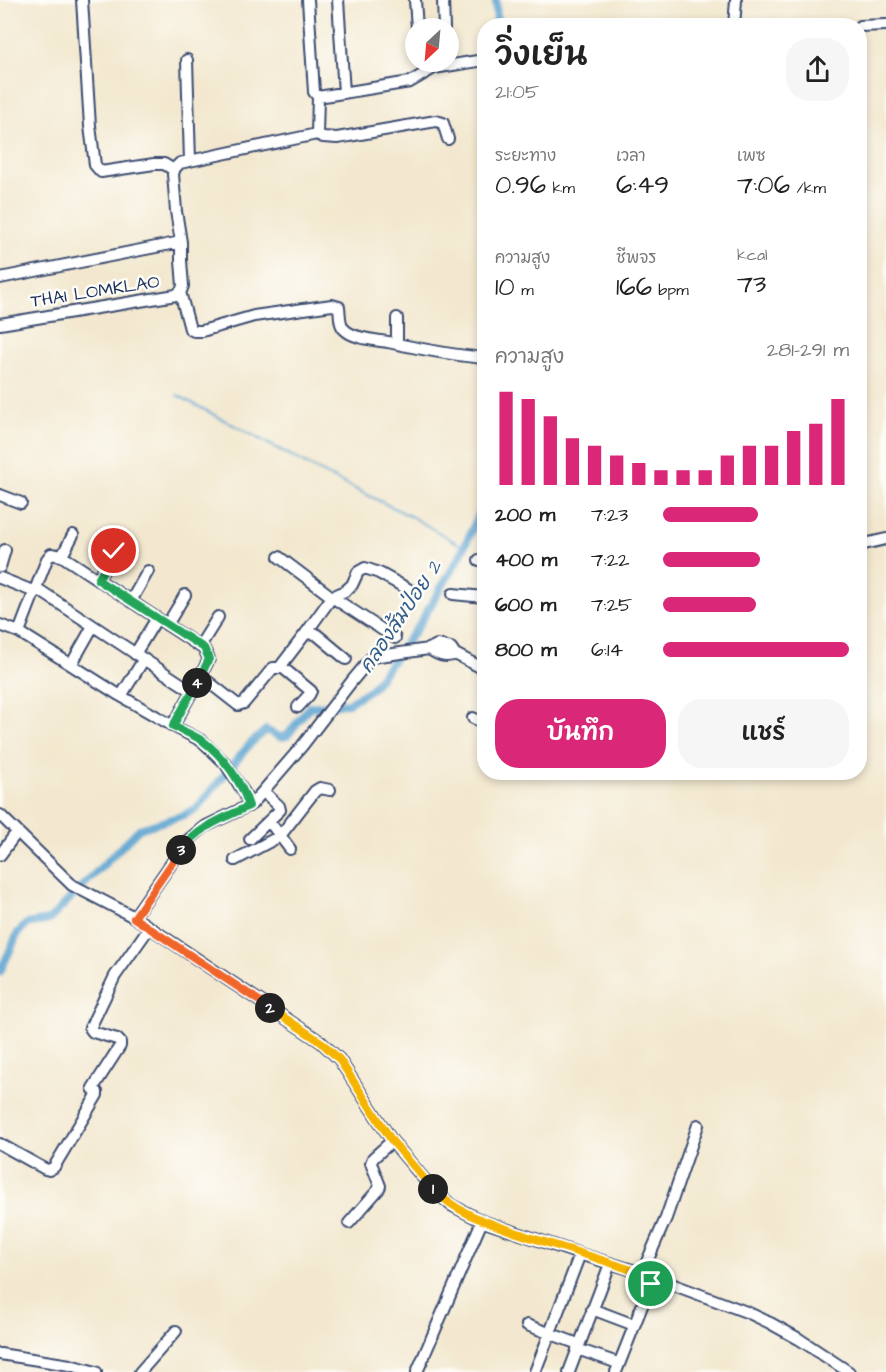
<!DOCTYPE html>
<html lang="th">
<head>
<meta charset="utf-8">
<style>
  :root { --surface:#fff; --page:#f6f6f6; --text:#222; --muted:#767676; --accent:#db2777 }
  body { margin:0; font-family:"Architects Daughter","Playpen Sans Thai",sans-serif; background:var(--page); color:var(--text); height:100vh; display:flex; flex-direction:column; font-size:22px; white-space:nowrap }
  * { box-sizing:border-box; margin:0 }
  p { font-size:20px; color:var(--muted) }
  .icon { flex:none; width:33px; height:33px; fill:none; stroke:currentColor; stroke-width:2; stroke-linecap:round; stroke-linejoin:round }
  .map { position:relative; flex:1; overflow:hidden }
  .side { position:absolute; left:477px; top:18px; width:390px; height:762px; display:flex; flex-direction:column; background:var(--surface); border-radius:24px; box-shadow:0 3px 9px #0003 }
  .side>* { flex:none }
  .needle { width:39px; rotate:206deg }
  .fabs { position:absolute; left:405px; top:18px; display:grid; gap:12px }
  .fabs a { display:grid; place-items:center; width:54px; height:54px; border-radius:50%; background:var(--surface); box-shadow:0 3px 9px #0003; font-size:30px }
  .pin { position:absolute; display:grid; place-items:center; width:51px; height:51px; color:#fff; margin:-26px; border:3px solid #fff; border-radius:50%; box-shadow:0 2px 6px #0007 }
  .km { position:absolute; width:30px; height:30px; margin:-15px; border-radius:50%; background:#222; color:#fff; font-size:16px; line-height:30px; text-align:center }
  .round { display:grid; place-items:center; flex:none; width:63px; height:63px; border-radius:24px; background:var(--page) }
  .headline { display:flex; align-items:center; justify-content:space-between; height:102px; padding:0 18px }
  h1 { font-size:33px; font-weight:600; line-height:45px }
  .stats { display:grid; grid-template-columns:repeat(3,1fr); gap:9px; height:102px; padding:6px 18px }
  .stats div { display:grid; align-content:center }
  .stats b { font-size:26px; font-weight:600 }
  .stats small { font-size:16px; font-weight:400 }
  .stats p { font-size:16px }
  .chart { height:168px; padding:12px 18px }
  .chart p { display:flex; justify-content:space-between }
  .chart svg { width:100%; height:108px; margin-top:6px; stroke:var(--accent); stroke-width:6 }
  .cta { display:flex; gap:12px; margin-top:auto; padding:12px 18px }
  .cta a { flex:1; height:69px; border-radius:24px; background:var(--accent); color:#fff; font-size:24px; font-weight:600; line-height:69px; text-align:center }
  .cta a+a { background:var(--page); color:var(--text) }
  ul { padding:0 18px; list-style:none; font-size:20px }
  li { display:grid; grid-template-columns:96px 72px 1fr; align-items:center; height:45px }
  li i { height:15px; border-radius:8px; background:var(--accent) }
  .map>svg:first-child { display:block }
</style>
</head>
<body>
<div class="map">
<svg width="886" height="1372" viewBox="0 0 886 1372">
  <rect width="100%" height="100%" fill="#fdfcf7"/>
  <filter id="ink" filterUnits="userSpaceOnUse"><feTurbulence type="fractalNoise" baseFrequency=".0167" numOctaves="2"/><feDisplacementMap in="SourceGraphic" scale="12" xChannelSelector="R" yChannelSelector="G"/><feConvolveMatrix kernelMatrix="1 2 1 2 8 2 1 2 1" color-interpolation-filters="sRGB"/></filter>
  <filter id="wash" filterUnits="userSpaceOnUse"><feTurbulence type="fractalNoise" baseFrequency=".008" numOctaves="4" result="noise"/><feDisplacementMap in="SourceGraphic" scale="24" xChannelSelector="R" yChannelSelector="G"/><feGaussianBlur stdDeviation="1.35" result="paint"/><feColorMatrix in="noise" values="0 0 0 0 0 0 0 0 0 0 0 0 0 0 0 0 0 1.4 0 .05"/><feComposite in="paint" operator="in"/></filter>
  <g filter="url(#wash)">
    <rect width="100%" height="100%" fill="#f3e8cf"/>
    <g fill="none" stroke-linecap="round" stroke-linejoin="round">
      <!-- stream -->
      <path stroke="#57a1cf" stroke-width="2" d="M177,395L327,475L412,517L464,547"/>
      <!-- canal -->
      <path stroke="#57a1cf" stroke-width="8" d="M496,0L497,26
        M0,972L18,933L26,924L49,920L139,829L184,815L197,808L250,744L266,730L280,737L287,736L309,707L349,703L372,688L417,628L460,556L484,504"/>
    </g>
  </g>
  <g filter="url(#ink)">
    <g fill="none" stroke-linecap="round" stroke-linejoin="round">
      <defs>
        <path id="minor" d="M82,0L90,126L95,165L101,172L154,164H164L174,170
          M308,0L314,92L318,97
          M338,0L344,93
          M415,0L417,28
          M443,0L444,28
          M734,26L736,0
          M860,26L886,25
          M187,60L190,161
          M317,134L323,137L337,138L436,121L443,123L448,139
          M0,278L181,242
          M180,292L190,329L194,331H202L254,316L332,305L339,307C340,314 339,324 344,329C353,339 376,340 388,342C420,349 452,355 484,358
          M397,318V344
          M0,324L176,295L181,291L183,286L181,261V242L176,211L173,174L175,168L180,163L317,134L318,97L410,82L434,68L484,60
          M0,495L21,503
          M860,545L886,539
          M62,556L73,535
          M279,557L332,597L395,638
          M479,560H484
          M0,567L5,550
          M0,578L35,592
          M98,580L114,551
          M36,588L192,691
          M453,594L484,597
          M131,601L148,571
          M0,625L19,632L119,695L173,726L202,741L225,763L245,794L249,806
          M167,625L185,595
          M19,632L47,559L51,554L62,556L204,649L209,659L199,679
          M306,633L332,597L345,591L352,585L358,572L365,568L379,573L408,589
          M200,646L218,617
          M429,649C437,654 445,659 455,654
          M135,654L157,618
          M71,665L93,626
          M280,667L306,633L316,634L346,659
          M121,696L144,659
          M473,718L484,723
          M173,726L199,679L206,680L238,705L244,703L273,668H283L311,691L309,695L298,707
          M0,815L72,885L134,917L321,1042L339,1059L392,1141L430,1186L451,1205L482,1221L580,1254L642,1273L749,1313L770,1323L799,1339L849,1372
          M269,821L290,849
          M250,839L280,810L279,806L264,792
          M0,855L17,832
          M235,860L280,836L315,791L320,788L330,790
          M134,917L187,841L204,827L252,804L302,746L352,681L372,657L429,649L437,645L451,648L455,654L484,669
          M0,1144L45,1169L49,1170L54,1167L97,1095V1092L94,1090L93,1088L120,1046V1042L117,1039L93,1032L90,1028L115,976L149,928
          M349,1223L378,1190L380,1186L371,1163L373,1158L392,1141
          M642,1273L666,1218L698,1125
          M592,1309L629,1323
          M527,1325L573,1342
          M577,1349L615,1362
          M0,1354L70,1365L96,1372
          M140,1372L176,1331
          M417,1372L482,1221
          M535,1372L580,1254
          M569,1372L610,1264
          M616,1372L653,1278"/>
      </defs>
      <!-- minor casing -->
      <use href="#minor" stroke="#3b4b6f" stroke-width="14"/>
      <!-- minor -->
      <use href="#minor" stroke="#fff" stroke-width="10"/>
    </g>
  </g>
  <g fill="none" stroke-linecap="round" stroke-linejoin="round" filter="url(#ink)">
    <defs>
      <path id="split-1" d="M433,1189C458,1215 493,1224 526,1236C569,1250 612,1262 653,1278L651,1284"/>
      <path id="split-2" d="M270,1008L321,1042L339,1059L392,1141L433,1189"/>
      <path id="split-3" d="M181,850L134,918L270,1008"/>
      <path id="split-4" d="M181,850C198,827 224,818 249,806C241,781 224,757 203,741C194,735 183,731 173,726L197,683"/>
      <path id="split-5" d="M114,551L98,580L204,648L209,659L197,683"/>
    </defs>
    <!-- split-1 casing -->
    <use href="#split-1" stroke="#fff" stroke-width="12"/>
    <!-- split-2 casing -->
    <use href="#split-2" stroke="#fff" stroke-width="12"/>
    <!-- split-3 casing -->
    <use href="#split-3" stroke="#fff" stroke-width="12"/>
    <!-- split-4 casing -->
    <use href="#split-4" stroke="#fff" stroke-width="12"/>
    <!-- split-5 casing -->
    <use href="#split-5" stroke="#fff" stroke-width="12"/>
    <!-- split-1 -->
    <use href="#split-1" stroke="#f5b400" stroke-width="8"/>
    <!-- split-2 -->
    <use href="#split-2" stroke="#f5b400" stroke-width="8"/>
    <!-- split-3 -->
    <use href="#split-3" stroke="#f0652b" stroke-width="8"/>
    <!-- split-4 -->
    <use href="#split-4" stroke="#22a559" stroke-width="8"/>
    <!-- split-5 -->
    <use href="#split-5" stroke="#22a559" stroke-width="8"/>
  </g>
  <g text-anchor="middle" stroke-width="5" stroke-linejoin="round" paint-order="stroke">
    <!-- street labels -->
    <g font-size="18" fill="#1b2f5e" stroke="#fdfcf7">
      <text transform="translate(95 291) rotate(-9)" y="6">THAI LOMKLAO</text>
    </g>
    <!-- water labels -->
    <g font-size="20" font-style="italic" fill="#335d8b" stroke="#fdfcf7">
      <text transform="translate(400 616) rotate(-56)" y="7">คลองส้มป่อย 2</text>
    </g>
  </g>
</svg>
<div class="fabs">
<a><svg class="needle" viewBox="-14 -14 28 28"><path d="M0-13l5 13h-10z" fill="#e53935"/><path d="M0 13l5-13h-10z" fill="#767676"/></svg></a>
</div>
<div class="pin" style="left:651px;top:1284px;background:#1e9e55"><svg class="icon" aria-label="arrive" viewBox="0 0 24 24"><path d="M6 21V4h12l-3 4 3 4H6"/></svg></div>
<div class="pin" style="left:114px;top:551px;background:#d93025"><svg class="icon" aria-label="check" viewBox="0 0 24 24"><path d="M5 12l5 5 9-10"/></svg></div>
<b class="km" style="left:433px;top:1189px">1</b>
<b class="km" style="left:270px;top:1008px">2</b>
<b class="km" style="left:181px;top:850px">3</b>
<b class="km" style="left:197px;top:683px">4</b>
<section class="side">
<div class="headline"><div><h1>วิ่งเย็น</h1><p>21:05</p></div><a class="round"><svg class="icon" aria-label="share" viewBox="0 0 24 24"><path d="M12 15V3M7 8l5-5 5 5M5 13v7h14v-7"/></svg></a></div>
<div class="stats">
<div><p>ระยะทาง</p><b>0.96<small> km</small></b></div>
<div><p>เวลา</p><b>6:49</b></div>
<div><p>เพซ</p><b>7:06<small> /km</small></b></div>
</div>
<div class="stats">
<div><p>ความสูง</p><b>10<small> m</small></b></div>
<div><p>ชีพจร</p><b>166<small> bpm</small></b></div>
<div><p>kcal</p><b>73</b></div>
</div>
<div class="chart"><p><span>ความสูง</span>281–291 m</p>
<svg viewBox="0 0 160 44" preserveAspectRatio="none"><path d="M5 44V6M15 44V9M25 44V16M35 44V25M45 44V28M55 44V32M65 44V35M75 44V38M85 44V38M95 44V38M105 44V32M115 44V28M125 44V28M135 44V22M145 44V19M155 44V9"/></svg>
</div>
<ul>
<li><b>200 m</b>7:23<i style="width:51%"></i></li>
<li><b>400 m</b>7:22<i style="width:52%"></i></li>
<li><b>600 m</b>7:25<i style="width:50%"></i></li>
<li><b>800 m</b>6:14<i style="width:100%"></i></li>
</ul>
<div class="cta"><a>บันทึก</a><a>แชร์</a></div>
</section>
</div>
</body>
</html>
